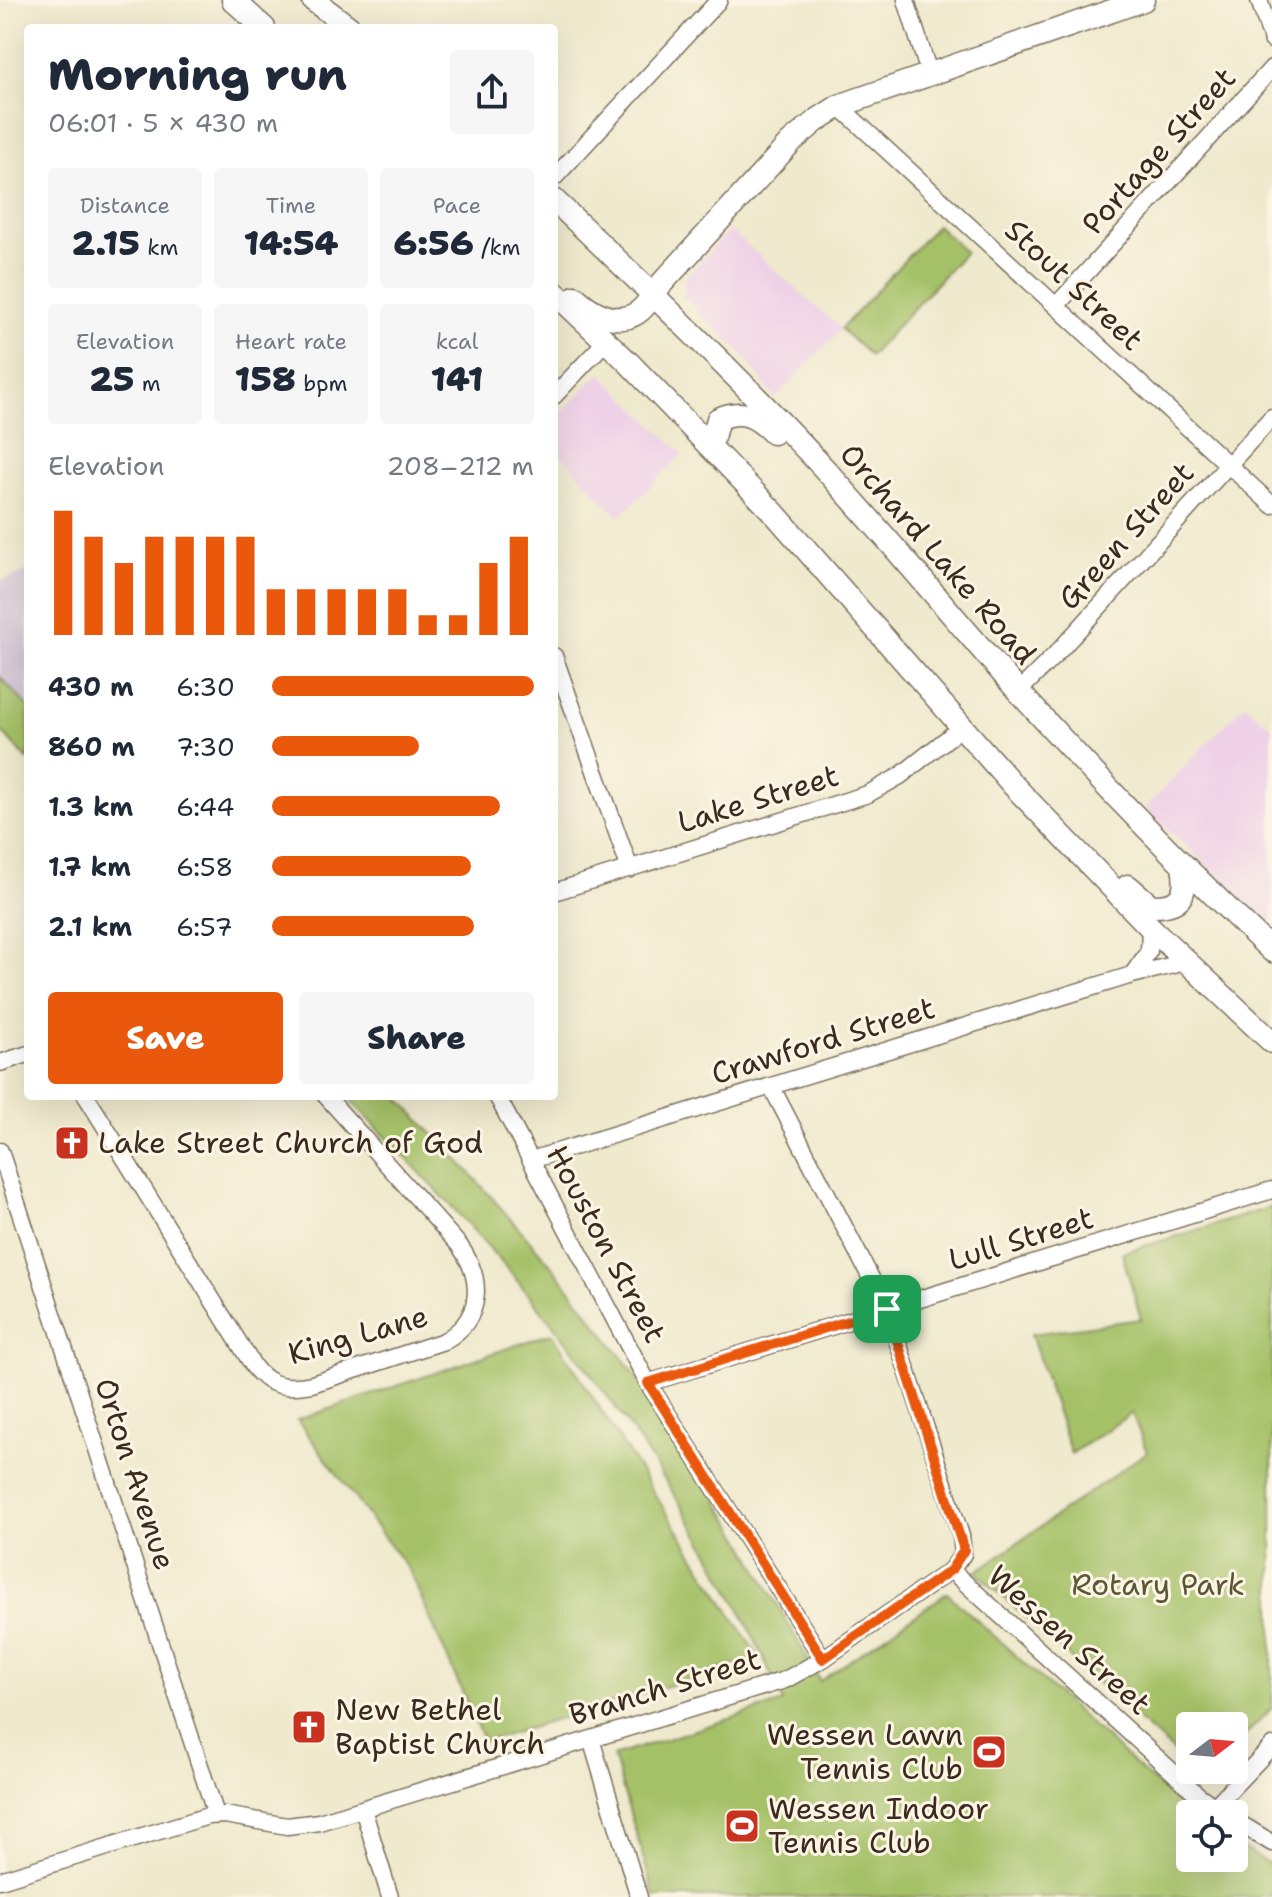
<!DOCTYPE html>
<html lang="en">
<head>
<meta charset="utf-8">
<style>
  :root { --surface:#fff; --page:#f6f6f7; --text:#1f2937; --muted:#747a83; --accent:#ea580c }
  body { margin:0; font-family:"Shantell Sans",sans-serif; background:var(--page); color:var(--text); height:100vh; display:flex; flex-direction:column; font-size:30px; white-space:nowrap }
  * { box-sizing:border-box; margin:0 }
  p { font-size:26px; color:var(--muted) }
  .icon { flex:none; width:44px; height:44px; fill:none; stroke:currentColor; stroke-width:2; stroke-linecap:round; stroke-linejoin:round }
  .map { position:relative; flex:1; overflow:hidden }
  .panel { position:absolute; left:24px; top:24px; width:534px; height:1076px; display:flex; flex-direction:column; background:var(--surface); border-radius:8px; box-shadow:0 8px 32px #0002 }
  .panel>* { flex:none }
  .needle { width:52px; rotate:74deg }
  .controls { position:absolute; left:1176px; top:1712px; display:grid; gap:16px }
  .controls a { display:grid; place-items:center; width:72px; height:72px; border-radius:8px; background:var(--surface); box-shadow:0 8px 32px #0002; font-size:40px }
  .pin { position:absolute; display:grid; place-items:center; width:68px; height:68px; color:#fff; margin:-34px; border-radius:16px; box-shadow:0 4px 12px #0006 }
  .round { display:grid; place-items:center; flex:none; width:84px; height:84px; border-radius:8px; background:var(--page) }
  .head { display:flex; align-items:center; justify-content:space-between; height:136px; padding:0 24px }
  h1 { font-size:44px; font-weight:800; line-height:60px }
  .stats { display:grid; grid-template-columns:repeat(3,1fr); gap:12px; height:136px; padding:8px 24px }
  .stats div { display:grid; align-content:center; border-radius:8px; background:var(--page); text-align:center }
  .stats b { font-size:34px; font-weight:800 }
  .stats small { font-size:22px; font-weight:400 }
  .stats p { font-size:22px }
  .chart { height:224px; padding:16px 24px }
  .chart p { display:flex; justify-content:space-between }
  .chart svg { width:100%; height:144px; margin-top:8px; stroke:var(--accent); stroke-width:6 }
  .primary-button { display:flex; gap:16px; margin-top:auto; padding:16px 24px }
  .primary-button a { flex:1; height:92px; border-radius:8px; background:var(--accent); color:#fff; font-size:32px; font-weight:800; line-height:92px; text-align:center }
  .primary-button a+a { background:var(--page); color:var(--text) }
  ul { padding:0 24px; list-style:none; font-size:26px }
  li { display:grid; grid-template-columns:128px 96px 1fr; align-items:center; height:60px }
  li i { height:20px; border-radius:10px; background:var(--accent) }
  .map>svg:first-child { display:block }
</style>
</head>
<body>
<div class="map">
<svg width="1272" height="1897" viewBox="0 0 1272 1897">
  <rect width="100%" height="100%" fill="#fcf5e5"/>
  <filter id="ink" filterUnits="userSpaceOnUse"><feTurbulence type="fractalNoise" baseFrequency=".0125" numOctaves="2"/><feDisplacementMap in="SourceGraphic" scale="16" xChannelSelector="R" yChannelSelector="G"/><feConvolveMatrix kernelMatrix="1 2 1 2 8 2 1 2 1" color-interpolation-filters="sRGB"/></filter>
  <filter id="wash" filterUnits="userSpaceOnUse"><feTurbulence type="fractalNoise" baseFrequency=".006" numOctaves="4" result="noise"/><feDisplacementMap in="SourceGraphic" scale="32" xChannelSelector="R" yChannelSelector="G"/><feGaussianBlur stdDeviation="1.8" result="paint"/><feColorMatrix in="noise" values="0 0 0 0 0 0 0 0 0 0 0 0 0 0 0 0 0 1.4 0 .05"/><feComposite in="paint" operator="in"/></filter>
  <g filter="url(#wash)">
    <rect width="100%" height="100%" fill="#efe9cd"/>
    <!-- built -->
    <path fill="#eed0e7" d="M730,230L841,329L775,399L740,351L684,298V278Z
      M600,373L683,454L619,517L554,447V420Z
      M1245,704L1272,728V926L1145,808Z"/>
    <!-- industrial -->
    <path fill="#ccbed3" d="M28,572V707L0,676V581Z"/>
    <!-- green -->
    <path fill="#a5c168" stroke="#707643" stroke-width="2" d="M937,225L965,252L870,356L841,329Z
      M0,677L28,707V760L0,730Z
      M347,1096H397L471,1174L552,1266L637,1377L738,1533L820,1681L947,1593L1190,1815V1858H1234V1843L1272,1866V1897H655L613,1756L783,1702C712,1532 598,1370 476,1233C434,1186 390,1142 347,1096Z
      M1272,1207V1708L1234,1747V1726H1190V1767L976,1572L1147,1452L1132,1413L1071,1454L1031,1334L1141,1319L1122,1253Z
      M552,1333L759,1658L484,1742L410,1572L297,1420Z"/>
  </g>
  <g filter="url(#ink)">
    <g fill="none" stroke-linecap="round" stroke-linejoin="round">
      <defs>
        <path id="street" d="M906,0L929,73
          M1259,0L1272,40
          M839,106L1272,505
          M554,178L719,0
          M1056,306L1272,68
          M554,396L606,341
          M554,656L630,869
          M1019,691L1058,652L1272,417
          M554,892L868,794L900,776L962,727
          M1132,975L1149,951L1150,927
          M0,1063L28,1054
          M771,1086L887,1309L961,1536L963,1554L951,1570L1198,1795L1225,1814
          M86,1096L254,1367C269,1387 288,1389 312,1384L444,1341C483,1319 484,1279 459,1245L326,1096
          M497,1096L648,1383L823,1659
          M0,1151L216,1815
          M531,1160L1132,975L1186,962
          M648,1383L1272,1190
          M591,1739L639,1897
          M1214,1807L1272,1746
          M363,1809L390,1897
          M1234,1820L1272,1843
          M0,1880L208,1816L225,1815L287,1826L319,1822L785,1680L823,1659L951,1570"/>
        <path id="secondary" d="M233,0L264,28
          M313,0L350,28
          M554,200C645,286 735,373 820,464C888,538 952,616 1019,692C1100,782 1184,868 1272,951
          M554,292L628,362L775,514L1013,785L1150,927L1272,1042
          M575,297C601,321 635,331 653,293L791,142L816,121L839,106L1143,0
          M711,445L718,419C742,408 756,416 773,433
          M1128,886L1151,906C1182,907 1188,894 1183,866"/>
      </defs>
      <!-- street casing -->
      <use href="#street" stroke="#7a6d5b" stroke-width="19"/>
      <!-- secondary casing -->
      <use href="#secondary" stroke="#7a6d5b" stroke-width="25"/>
      <!-- street -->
      <use href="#street" stroke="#fff" stroke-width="16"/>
      <!-- secondary -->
      <use href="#secondary" stroke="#fff" stroke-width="22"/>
    </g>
  </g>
  <g fill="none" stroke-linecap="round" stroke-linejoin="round" filter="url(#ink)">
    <defs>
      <path id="route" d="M887,1309L964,1550L951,1570L823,1659L648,1383Z"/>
    </defs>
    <!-- route casing -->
    <use href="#route" stroke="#fff" stroke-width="16"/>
    <!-- route -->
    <use href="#route" stroke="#ea580c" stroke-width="10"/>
  </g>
  <!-- icons -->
  <defs>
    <symbol id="church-square" viewBox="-11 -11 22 22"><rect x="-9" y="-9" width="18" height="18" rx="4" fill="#c8321e" stroke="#fcf5e5"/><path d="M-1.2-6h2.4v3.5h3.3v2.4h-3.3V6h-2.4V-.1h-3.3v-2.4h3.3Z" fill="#fff"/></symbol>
    <symbol id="stadium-square" viewBox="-11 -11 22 22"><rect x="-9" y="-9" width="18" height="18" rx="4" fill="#c8321e" stroke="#fcf5e5"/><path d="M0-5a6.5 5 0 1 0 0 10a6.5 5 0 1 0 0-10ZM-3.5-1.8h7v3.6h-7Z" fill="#fff"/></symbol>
  </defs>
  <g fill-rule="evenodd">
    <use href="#church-square" x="52" y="1123" width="40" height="40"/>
    <use href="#church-square" x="289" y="1707" width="40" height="40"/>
    <use href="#stadium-square" x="969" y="1732" width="40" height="40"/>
    <use href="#stadium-square" x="722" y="1806" width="40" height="40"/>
  </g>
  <g text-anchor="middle" stroke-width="6" stroke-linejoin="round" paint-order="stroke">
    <!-- street labels -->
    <g font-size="30" fill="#3b2a1e" stroke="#fcf5e5">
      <text transform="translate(1159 151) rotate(-48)" y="10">Portage Street</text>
      <text transform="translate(1074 285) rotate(43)" y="10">Stout Street</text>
      <text transform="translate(1126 536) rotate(-48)" y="10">Green Street</text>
      <text transform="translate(938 554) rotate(49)" y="10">Orchard Lake Road</text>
      <text transform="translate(758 799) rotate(-17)" y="10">Lake Street</text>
      <text transform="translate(823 1041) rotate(-17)" y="10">Crawford Street</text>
      <text transform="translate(1021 1239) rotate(-17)" y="10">Lull Street</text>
      <text transform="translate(606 1244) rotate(62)" y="10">Houston Street</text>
      <text transform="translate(358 1335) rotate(-16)" y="10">King Lane</text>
      <text transform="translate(135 1474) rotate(72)" y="10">Orton Avenue</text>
      <text transform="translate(1069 1640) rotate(42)" y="10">Wessen Street</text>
      <text transform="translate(665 1687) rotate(-17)" y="10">Branch Street</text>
    </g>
    <!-- poi labels -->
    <g font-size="30" fill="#3b2a1e" stroke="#fcf5e5" text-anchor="start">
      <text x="98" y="1153">Lake Street Church of God</text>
      <text x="335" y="1720">New Bethel<tspan x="335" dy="34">Baptist Church</tspan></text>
      <text x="963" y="1745" text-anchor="end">Wessen Lawn<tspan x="963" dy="34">Tennis Club</tspan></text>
      <text x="768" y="1819">Wessen Indoor<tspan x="768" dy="34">Tennis Club</tspan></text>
    </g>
    <!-- park labels -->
    <g font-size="30" fill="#5b5734" stroke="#fcf5e5">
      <text x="1158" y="1595">Rotary Park</text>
    </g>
  </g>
</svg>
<div class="controls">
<a><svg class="needle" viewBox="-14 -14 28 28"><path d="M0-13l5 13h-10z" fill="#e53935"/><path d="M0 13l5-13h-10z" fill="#747a83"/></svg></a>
<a><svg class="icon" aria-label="locate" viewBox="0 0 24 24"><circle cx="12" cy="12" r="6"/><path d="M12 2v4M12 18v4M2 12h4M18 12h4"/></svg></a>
</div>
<div class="pin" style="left:887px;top:1309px;background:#1e9e55"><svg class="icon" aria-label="arrive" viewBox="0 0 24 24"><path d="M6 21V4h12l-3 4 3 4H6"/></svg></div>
<section class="panel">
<div class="head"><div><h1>Morning run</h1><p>06:01 · 5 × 430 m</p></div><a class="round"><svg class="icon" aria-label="share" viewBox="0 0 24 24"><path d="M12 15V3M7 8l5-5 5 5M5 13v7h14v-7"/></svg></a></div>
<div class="stats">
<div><p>Distance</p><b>2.15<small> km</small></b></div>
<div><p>Time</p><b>14:54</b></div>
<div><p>Pace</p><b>6:56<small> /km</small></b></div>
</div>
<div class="stats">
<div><p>Elevation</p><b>25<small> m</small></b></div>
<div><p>Heart rate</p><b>158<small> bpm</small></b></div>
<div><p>kcal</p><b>141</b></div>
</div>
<div class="chart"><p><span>Elevation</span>208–212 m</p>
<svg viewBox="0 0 160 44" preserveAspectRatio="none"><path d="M5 44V6M15 44V14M25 44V22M35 44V14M45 44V14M55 44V14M65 44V14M75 44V30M85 44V30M95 44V30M105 44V30M115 44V30M125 44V38M135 44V38M145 44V22M155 44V14"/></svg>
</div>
<ul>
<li><b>430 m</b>6:30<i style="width:100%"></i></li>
<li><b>860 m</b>7:30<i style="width:56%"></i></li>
<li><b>1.3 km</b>6:44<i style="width:87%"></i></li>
<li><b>1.7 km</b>6:58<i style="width:76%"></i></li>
<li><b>2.1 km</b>6:57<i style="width:77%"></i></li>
</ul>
<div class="primary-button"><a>Save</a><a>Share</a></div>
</section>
</div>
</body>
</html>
